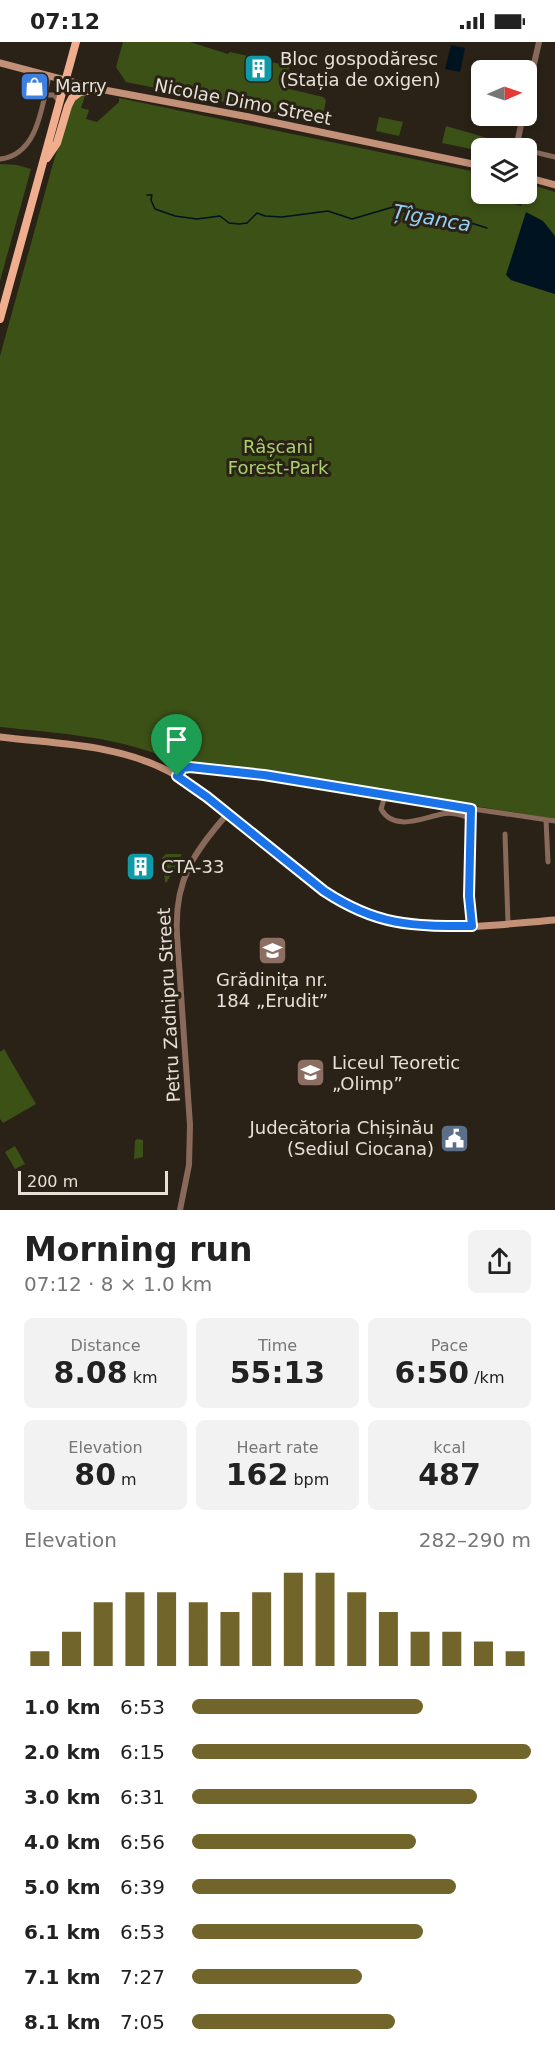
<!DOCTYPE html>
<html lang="en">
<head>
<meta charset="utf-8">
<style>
  :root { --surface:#fff; --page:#f2f2f2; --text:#222; --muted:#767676; --accent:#72652b }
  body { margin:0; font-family:"DejaVu Sans",sans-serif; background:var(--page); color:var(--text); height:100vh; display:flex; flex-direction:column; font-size:22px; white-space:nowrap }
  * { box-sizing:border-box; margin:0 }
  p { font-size:20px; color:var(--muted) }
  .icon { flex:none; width:33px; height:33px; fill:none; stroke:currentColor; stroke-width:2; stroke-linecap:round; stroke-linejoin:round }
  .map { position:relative; height:1168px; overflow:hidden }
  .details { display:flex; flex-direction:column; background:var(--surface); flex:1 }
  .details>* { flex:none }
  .needle { width:39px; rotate:88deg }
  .buttons { position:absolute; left:471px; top:18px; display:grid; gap:12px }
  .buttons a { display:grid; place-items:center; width:66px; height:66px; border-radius:9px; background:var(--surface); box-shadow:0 3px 9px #0003; font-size:30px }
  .scale { position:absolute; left:18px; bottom:15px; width:150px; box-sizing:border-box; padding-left:6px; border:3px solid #e6e0d9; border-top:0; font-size:16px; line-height:21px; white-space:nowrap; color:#e6e0d9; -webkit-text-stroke:4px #2a2216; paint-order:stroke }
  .pin { position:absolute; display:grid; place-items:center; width:51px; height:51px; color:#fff; margin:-62px -26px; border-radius:50% 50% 50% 0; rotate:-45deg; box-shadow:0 0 6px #0007 }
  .pin .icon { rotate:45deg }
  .round { display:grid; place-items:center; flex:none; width:63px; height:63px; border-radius:9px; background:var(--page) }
  .headline { display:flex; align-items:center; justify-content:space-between; height:102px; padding:0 24px }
  h1 { font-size:33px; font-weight:600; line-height:45px }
  .stats { display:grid; grid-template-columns:repeat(3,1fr); gap:9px; height:102px; padding:6px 24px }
  .stats div { display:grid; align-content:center; border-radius:9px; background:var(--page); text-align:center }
  .stats b { font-size:30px; font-weight:600 }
  .stats small { font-size:16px; font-weight:400 }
  .stats p { font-size:16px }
  .chart { height:168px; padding:12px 24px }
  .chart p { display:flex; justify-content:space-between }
  .chart svg { width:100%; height:108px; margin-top:6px; stroke:var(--accent); stroke-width:6 }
  ul { padding:0 24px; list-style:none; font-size:20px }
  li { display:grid; grid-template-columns:96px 72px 1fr; align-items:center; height:45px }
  li i { height:15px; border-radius:8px; background:var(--accent) }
  .status { display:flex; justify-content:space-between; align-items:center; height:42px; padding:0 30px; background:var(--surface); direction:ltr }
  .status svg { height:16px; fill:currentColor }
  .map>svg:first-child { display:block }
</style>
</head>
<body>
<div class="status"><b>07:12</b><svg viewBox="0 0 49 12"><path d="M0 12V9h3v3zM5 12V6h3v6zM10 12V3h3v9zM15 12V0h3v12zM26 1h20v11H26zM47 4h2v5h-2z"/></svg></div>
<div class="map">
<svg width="555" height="1168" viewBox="0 0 555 1168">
  <rect width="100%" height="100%" fill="#2a2216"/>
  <!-- green -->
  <path fill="#3c5116" d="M123,0H190L228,12L230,10L248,14L246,27L260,31L264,19L281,22L285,20L288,11L292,12L285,46L323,55L326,58L322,78L318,79L126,40L116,25Z
    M82,53L85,54L81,66L89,68L86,77L97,80L119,60V56L481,131L482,152H495V156L521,164L529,142L555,150V194L511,238L555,252V777L261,729L193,722L188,720V707L166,705L165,715C112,694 56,691 0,685V314L54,118L73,60Z
    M379,75L403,80L399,94L376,89Z
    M446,84L494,98L498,106H482L481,109L442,101Z
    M0,122L17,123L31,127L0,239Z
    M166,812H182L167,840H165L162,816Z
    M4,1007L36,1062L3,1081L0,1077V1010Z
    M137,1097L143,1098V1115L134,1117L135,1099Z
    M15,1104L25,1122L15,1127L5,1110Z"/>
  <!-- water -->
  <path fill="#001320" d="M451,3L465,6L460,30L445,27Z
    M526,170L543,179L555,194V252L511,238L506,233Z"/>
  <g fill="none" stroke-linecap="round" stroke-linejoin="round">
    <!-- stream -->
    <path stroke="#001320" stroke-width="1.5" d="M147,153H152L151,158L155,167L175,174L197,177L220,174L229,181L239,182L247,181L257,171L265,174L282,175L328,169L352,177L393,165L413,173L434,172L447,179L471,181L487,186"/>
    <!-- minor -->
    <path stroke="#89695a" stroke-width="5" d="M44,53H54L60,60
      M526,108L555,115
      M0,117C38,113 42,64 49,34
      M177,734L183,726L190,725L264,733L385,754L555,779
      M385,754L381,767C394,790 422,776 442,772C452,770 461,773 470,776
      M471,767L469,854L472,883
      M546,778L548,820
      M505,792L508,881"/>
    <!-- tertiary -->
    <path stroke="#89695a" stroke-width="6" d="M526,57L539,0
      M516,106L523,74
      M180,1168L189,1123L190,1083L177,893C174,838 193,812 228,771"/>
    <!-- secondary -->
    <path stroke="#c39078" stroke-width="7" d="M0,21L99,47L249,75L482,124
      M526,135L555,143
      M0,695C56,702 117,702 168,729C193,742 216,761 238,779C259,797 280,813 301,830C327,850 352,868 383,878C430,892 505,882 555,878"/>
    <!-- primary -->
    <path stroke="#f0ae8f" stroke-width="8" d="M47,116L57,101L68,64L72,56L80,50L99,47
      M0,277L76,0"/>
  </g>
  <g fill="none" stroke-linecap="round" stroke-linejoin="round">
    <defs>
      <path id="route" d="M190,725L264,733L471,767L469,854L472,884C411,884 377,884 324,849L207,755L177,734L183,726Z"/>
    </defs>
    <!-- route casing -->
    <use href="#route" stroke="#fff" stroke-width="12"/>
    <!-- route -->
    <use href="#route" stroke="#1a73e8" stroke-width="8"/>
  </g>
  <!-- icons -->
  <defs>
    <symbol id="building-square" viewBox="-11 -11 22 22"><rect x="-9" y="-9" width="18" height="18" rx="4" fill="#0f9aa8" stroke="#2a2216"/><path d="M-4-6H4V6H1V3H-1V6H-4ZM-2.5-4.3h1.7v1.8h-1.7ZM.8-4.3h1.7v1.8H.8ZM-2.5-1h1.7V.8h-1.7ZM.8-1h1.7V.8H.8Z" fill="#fff"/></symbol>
    <symbol id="shop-square" viewBox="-11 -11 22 22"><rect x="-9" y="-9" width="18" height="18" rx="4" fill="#3f7fe0" stroke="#2a2216"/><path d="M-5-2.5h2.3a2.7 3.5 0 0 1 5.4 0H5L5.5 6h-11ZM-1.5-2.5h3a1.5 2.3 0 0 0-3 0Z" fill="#fff"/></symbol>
    <symbol id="school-square" viewBox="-11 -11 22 22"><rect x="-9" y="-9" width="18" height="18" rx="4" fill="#8d6e63" stroke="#2a2216"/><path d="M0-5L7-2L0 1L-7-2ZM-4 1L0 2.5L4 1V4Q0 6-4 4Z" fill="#fff"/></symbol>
    <symbol id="civic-square" viewBox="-11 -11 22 22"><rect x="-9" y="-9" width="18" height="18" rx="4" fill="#5c6f8a" stroke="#2a2216"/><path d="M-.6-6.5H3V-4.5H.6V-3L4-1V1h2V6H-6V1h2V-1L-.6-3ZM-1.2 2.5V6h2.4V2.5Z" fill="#fff"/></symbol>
  </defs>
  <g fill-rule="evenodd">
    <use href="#building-square" x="242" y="10" width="33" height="33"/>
    <use href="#shop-square" x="18" y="28" width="33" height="33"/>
    <use href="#building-square" x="124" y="808" width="33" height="33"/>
    <use href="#school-square" x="256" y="892" width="33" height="33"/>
    <use href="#school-square" x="294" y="1014" width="33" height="33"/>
    <use href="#civic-square" x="438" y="1080" width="33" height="33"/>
  </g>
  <g text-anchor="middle" stroke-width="6" stroke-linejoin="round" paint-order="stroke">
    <!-- poi labels -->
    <g font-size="18" fill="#e6e0d9" stroke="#2a2216" text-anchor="start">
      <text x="280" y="23">Bloc gospodăresc<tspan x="280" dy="21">(Stația de oxigen)</tspan></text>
      <text x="55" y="50">Marry</text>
      <text x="161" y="831">CTA-33</text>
      <text x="272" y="944" text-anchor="middle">Grădinița nr.<tspan x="272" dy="21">184 „Erudit”</tspan></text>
      <text x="332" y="1027">Liceul Teoretic<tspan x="332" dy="21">„Olimp”</tspan></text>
      <text x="434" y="1092" text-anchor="end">Judecătoria Chișinău<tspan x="434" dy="21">(Sediul Ciocana)</tspan></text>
    </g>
    <!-- street labels -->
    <g font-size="18" fill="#e6e0d9" stroke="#2a2216">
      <text transform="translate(243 60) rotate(11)" y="6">Nicolae Dimo Street</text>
      <text transform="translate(169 963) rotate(-93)" y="6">Petru Zadnipru Street</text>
    </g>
    <!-- park labels -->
    <g font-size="18" fill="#aad16e" stroke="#2a2216">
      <text x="278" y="411">Râșcani<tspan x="278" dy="21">Forest-Park</tspan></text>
    </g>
    <!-- water labels -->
    <g font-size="20" font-style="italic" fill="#92d0f4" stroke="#2a2216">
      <text transform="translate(432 176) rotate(10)" y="7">Țîganca</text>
    </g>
  </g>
</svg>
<div class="buttons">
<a><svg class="needle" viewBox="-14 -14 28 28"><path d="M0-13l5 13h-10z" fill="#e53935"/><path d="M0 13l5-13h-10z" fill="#767676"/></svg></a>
<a><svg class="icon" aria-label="layers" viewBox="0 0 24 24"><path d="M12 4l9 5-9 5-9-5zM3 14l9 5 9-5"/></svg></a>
</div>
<div class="scale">200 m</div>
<div class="pin" style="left:177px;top:734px;background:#1e9e55"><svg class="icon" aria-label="arrive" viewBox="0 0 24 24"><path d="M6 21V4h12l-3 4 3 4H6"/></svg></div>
</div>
<section class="details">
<div class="headline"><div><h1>Morning run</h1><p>07:12 · 8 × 1.0 km</p></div><a class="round"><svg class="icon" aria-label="share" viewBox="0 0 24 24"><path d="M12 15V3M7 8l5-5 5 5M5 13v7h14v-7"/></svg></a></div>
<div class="stats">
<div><p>Distance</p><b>8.08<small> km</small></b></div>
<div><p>Time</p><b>55:13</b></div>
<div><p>Pace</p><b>6:50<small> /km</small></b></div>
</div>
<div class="stats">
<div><p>Elevation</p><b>80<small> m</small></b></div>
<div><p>Heart rate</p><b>162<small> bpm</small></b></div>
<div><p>kcal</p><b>487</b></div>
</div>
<div class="chart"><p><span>Elevation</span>282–290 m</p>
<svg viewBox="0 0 160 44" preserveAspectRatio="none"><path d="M5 44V38M15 44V30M25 44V18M35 44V14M45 44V14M55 44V18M65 44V22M75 44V14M85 44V6M95 44V6M105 44V14M115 44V22M125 44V30M135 44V30M145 44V34M155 44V38"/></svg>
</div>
<ul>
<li><b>1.0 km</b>6:53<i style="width:68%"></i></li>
<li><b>2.0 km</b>6:15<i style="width:100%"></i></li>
<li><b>3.0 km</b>6:31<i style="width:84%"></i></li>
<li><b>4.0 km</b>6:56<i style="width:66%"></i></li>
<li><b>5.0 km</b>6:39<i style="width:78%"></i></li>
<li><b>6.1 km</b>6:53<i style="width:68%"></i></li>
<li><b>7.1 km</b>7:27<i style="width:50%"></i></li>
<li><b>8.1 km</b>7:05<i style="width:60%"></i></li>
</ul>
</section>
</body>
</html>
